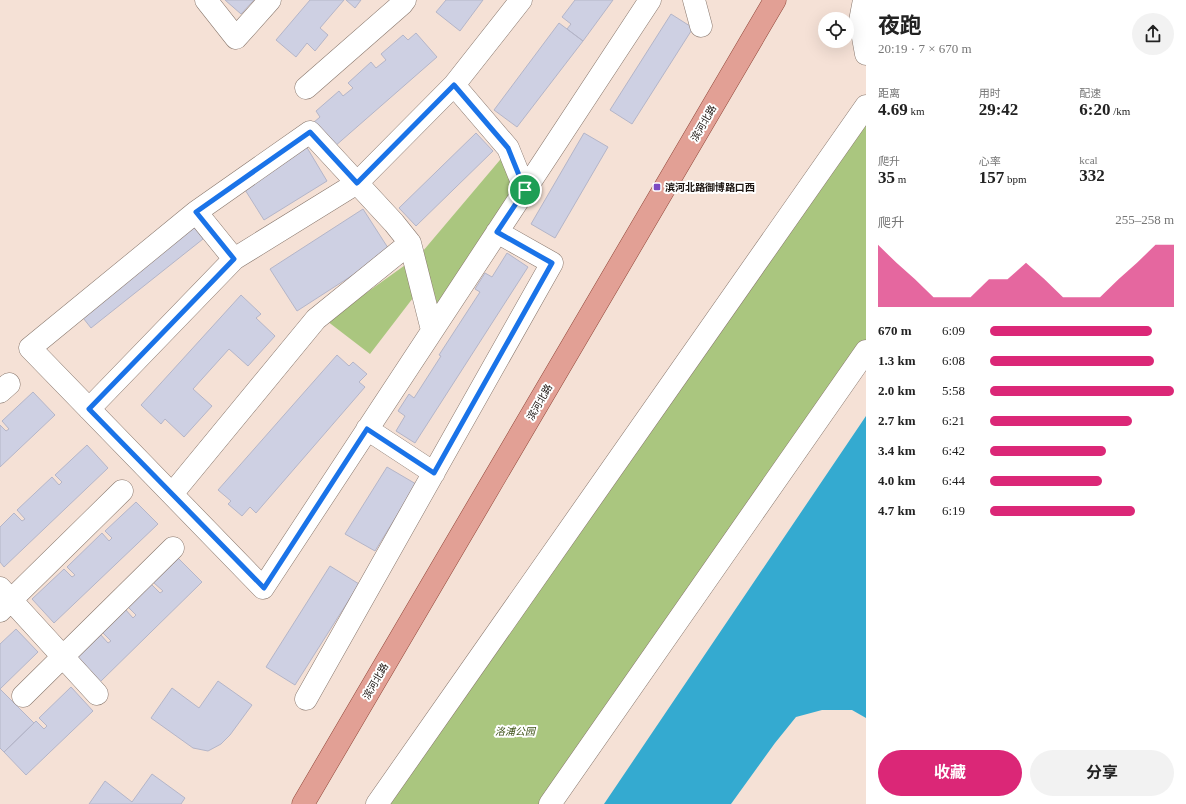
<!DOCTYPE html>
<html lang="zh">
<head>
<meta charset="utf-8">
<style>
  :root { --surface:#fff; --page:#f2f2f2; --text:#222; --muted:#767676; --accent:#db2777 }
  body { margin:0; font-family:"Times New Roman","Noto Sans SC",serif; background:var(--page); color:var(--text); height:100vh; display:flex; flex-direction:column; font-size:15px; white-space:nowrap }
  * { box-sizing:border-box; margin:0 }
  p { font-size:13px; color:var(--muted) }
  .icon { flex:none; width:22px; height:22px; fill:none; stroke:currentColor; stroke-width:2; stroke-linecap:round; stroke-linejoin:round }
  .map { position:relative; flex:1; overflow:hidden }
  .drawer { display:flex; flex-direction:column; background:var(--surface); width:320px }
  .drawer>* { flex:none }
  .fabs { position:absolute; left:818px; top:12px; display:grid; gap:8px }
  .fabs a { display:grid; place-items:center; width:36px; height:36px; border-radius:50%; background:var(--surface); box-shadow:0 4px 16px #0002; font-size:20px }
  .pin { position:absolute; display:grid; place-items:center; width:34px; height:34px; color:#fff; margin:-17px; border:2px solid #fff; border-radius:50%; box-shadow:0 1px 4px #0007 }
  .round { display:grid; place-items:center; flex:none; width:42px; height:42px; border-radius:21px; background:var(--page) }
  .headline { display:flex; align-items:center; justify-content:space-between; height:68px; padding:0 12px }
  h1 { font-size:22px; font-weight:700; line-height:30px }
  .stats { display:grid; grid-template-columns:repeat(3,1fr); gap:6px; height:68px; padding:4px 12px }
  .stats div { display:grid; align-content:center }
  .stats b { font-size:17px; font-weight:700 }
  .stats small { font-size:11px; font-weight:400 }
  .stats p { font-size:11px }
  .chart { height:112px; padding:8px 12px }
  .chart p { display:flex; justify-content:space-between }
  .chart svg { width:100%; height:72px; margin-top:4px; fill:var(--accent); opacity:.7 }
  .action { display:flex; gap:8px; margin-top:auto; padding:8px 12px }
  .action a { flex:1; height:46px; border-radius:24px; background:var(--accent); color:#fff; font-size:16px; font-weight:700; line-height:46px; text-align:center }
  .action a+a { background:var(--page); color:var(--text) }
  ul { padding:0 12px; list-style:none; font-size:13px }
  li { display:grid; grid-template-columns:64px 48px 1fr; align-items:center; height:30px }
  li i { height:10px; border-radius:5px; background:var(--accent) }
  main { display:flex; flex:1; min-height:0 }
  .map>svg:first-child { display:block }
</style>
</head>
<body>
<main>
<div class="map">
<svg width="866" height="804" viewBox="0 0 866 804">
  <rect width="100%" height="100%" fill="#f5e1d6"/>
  <!-- green -->
  <path fill="#aac67f" d="M866,106V351L550,804H377Z
    M505,154L515,190L437,304L423,251Z
    M408,263L416,294L370,354L327,321Z"/>
  <!-- water -->
  <path fill="#34aad0" d="M866,416V718L852,710H822L796,717L775,743L731,804H604Z"/>
  <!-- building -->
  <path fill="#ced0e3" stroke="#b4b5c8" d="M225,0H254L241,14Z
    M310,0H344L320,28L328,35L315,51L307,43L296,57L276,40Z
    M346,0H361L355,8Z
    M446,0H483L460,31L436,12Z
    M575,0H613L583,41L567,29L571,24L562,17Z
    M671,14L693,28L632,124L610,110Z
    M559,23L583,41L517,127L494,110Z
    M416,33L437,57L334,147L313,123L320,117L316,111L339,91L343,96L353,88L348,83L371,62L376,68L386,60L381,54L403,35L408,40Z
    M476,133L493,151L416,226L399,208Z
    M584,133L608,147L555,238L531,224Z
    M306,146L327,181L264,220L242,185Z
    M363,209L390,251L297,311L270,269Z
    M192,225L203,239L91,328L80,314Z
    M507,253L528,267L415,443L396,431L405,416L398,411L409,394L414,398L441,356L439,355L480,292L475,289L485,273L492,277Z
    M241,295L261,314L256,318L275,336L248,366L229,349L193,389L212,406L184,437L165,419L161,424L141,405Z
    M337,355L349,366L353,362L367,374L359,382L365,387L256,513L250,507L242,516L228,504L231,501L218,490Z
    M33,392L55,415L0,467V425L6,431L9,429L2,421Z
    M87,445L108,468L4,567L0,562V527L14,513L22,521L25,519L17,510L52,477L59,485L62,482L55,475Z
    M387,467L416,484L375,551L345,534Z
    M136,502L158,524L54,623L32,599L64,569L72,577L75,575L67,567L102,533L109,541L112,538L105,531Z
    M178,558L202,582L99,683L75,659L100,634L108,643L111,641L102,632L125,609L133,618L136,615L128,607L151,584L160,593L163,591L153,582Z
    M330,566L359,584L295,685L266,667Z
    M16,629L38,652L0,689V644Z
    M218,681L252,705L230,735L221,744L208,751L193,748L151,718L172,688L199,708Z
    M71,687L93,711L26,775L4,752L36,721L44,729L47,726L39,718Z
    M0,689L34,723L4,752L0,748Z
    M152,774L185,798L181,804H89L105,781L132,802Z"/>
  <g fill="none" stroke-linecap="round" stroke-linejoin="round">
    <defs>
      <path id="minor" d="M206,0L236,38L270,0
        M694,0L701,26
        M864,0L860,21L866,54
        M454,85L521,0
        M306,88L402,4L405,0
        M196,212L234,259
        M432,330L410,243L394,223L310,132L196,212L30,348L263,588L650,0
        M0,392L9,384
        M89,409L234,259L357,183L454,85L508,148L525,190
        M367,429L434,473
        M172,494L316,319L410,243
        M0,588L97,694
        M0,611L122,491
        M23,696L173,548
        M306,699L552,263L497,232
        M377,804L866,106
        M550,804L866,351"/>
      <path id="major" d="M303,804L775,0"/>
    </defs>
    <!-- minor casing -->
    <use href="#minor" stroke="#88776d" stroke-width="23"/>
    <!-- major casing -->
    <use href="#major" stroke="#904639" stroke-width="23"/>
    <!-- minor -->
    <use href="#minor" stroke="#fff" stroke-width="22"/>
    <!-- major -->
    <use href="#major" stroke="#e2a095" stroke-width="22"/>
  </g>
  <g fill="none" stroke-linecap="round" stroke-linejoin="round">
    <defs>
      <path id="route" d="M454,85L508,148L525,190L497,232L552,263L434,473L367,429L264,588L89,409L234,259L196,212L310,132L357,183Z"/>
    </defs>
    <!-- route casing -->
    <use href="#route" stroke="#fff" stroke-width="8"/>
    <!-- route -->
    <use href="#route" stroke="#1a73e8" stroke-width="5"/>
  </g>
  <!-- markers -->
  <rect fill="#7c4ac2" stroke="#fff" stroke-width="1.5" x="653" y="183" width="8" height="8" rx="2"/>
  <g text-anchor="middle" stroke-width="4" stroke-linejoin="round" paint-order="stroke">
    <!-- street labels -->
    <g font-size="10" fill="#1c1511" stroke="#fff">
      <text transform="translate(703 123) rotate(-60)" y="4">滨河北路</text>
      <text transform="translate(539 402) rotate(-60)" y="4">滨河北路</text>
      <text transform="translate(375 681) rotate(-60)" y="4">滨河北路</text>
    </g>
    <!-- poi labels -->
    <g font-size="10" font-weight="bold" fill="#1c1511" stroke="#fff" text-anchor="start">
      <text x="665" y="191">滨河北路御博路口西</text>
    </g>
    <!-- park labels -->
    <g font-size="10" font-style="italic" fill="#40541a" stroke="#fff">
      <text x="515" y="735">洛浦公园</text>
    </g>
  </g>
</svg>
<div class="fabs">
<a><svg class="icon" aria-label="locate" viewBox="0 0 24 24"><circle cx="12" cy="12" r="6"/><path d="M12 2v4M12 18v4M2 12h4M18 12h4"/></svg></a>
</div>
<div class="pin" style="left:525px;top:190px;background:#1e9e55"><svg class="icon" aria-label="arrive" viewBox="0 0 24 24"><path d="M6 21V4h12l-3 4 3 4H6"/></svg></div>
</div>
<section class="drawer">
<div class="headline"><div><h1>夜跑</h1><p>20:19 · 7 × 670 m</p></div><a class="round"><svg class="icon" aria-label="share" viewBox="0 0 24 24"><path d="M12 15V3M7 8l5-5 5 5M5 13v7h14v-7"/></svg></a></div>
<div class="stats">
<div><p>距离</p><b>4.69<small> km</small></b></div>
<div><p>用时</p><b>29:42</b></div>
<div><p>配速</p><b>6:20<small> /km</small></b></div>
</div>
<div class="stats">
<div><p>爬升</p><b>35<small> m</small></b></div>
<div><p>心率</p><b>157<small> bpm</small></b></div>
<div><p>kcal</p><b>332</b></div>
</div>
<div class="chart"><p><span>爬升</span>255–258 m</p>
<svg viewBox="0 0 160 44" preserveAspectRatio="none"><path d="M0 44V6L10 17L20 27L30 38L40 38L50 38L60 27L70 27L80 17L90 27L100 38L110 38L120 38L130 27L140 17L150 6L160 6V44z"/></svg>
</div>
<ul>
<li><b>670 m</b>6:09<i style="width:88%"></i></li>
<li><b>1.3 km</b>6:08<i style="width:89%"></i></li>
<li><b>2.0 km</b>5:58<i style="width:100%"></i></li>
<li><b>2.7 km</b>6:21<i style="width:77%"></i></li>
<li><b>3.4 km</b>6:42<i style="width:63%"></i></li>
<li><b>4.0 km</b>6:44<i style="width:61%"></i></li>
<li><b>4.7 km</b>6:19<i style="width:79%"></i></li>
</ul>
<div class="action"><a>收藏</a><a>分享</a></div>
</section>
</main>
</body>
</html>
